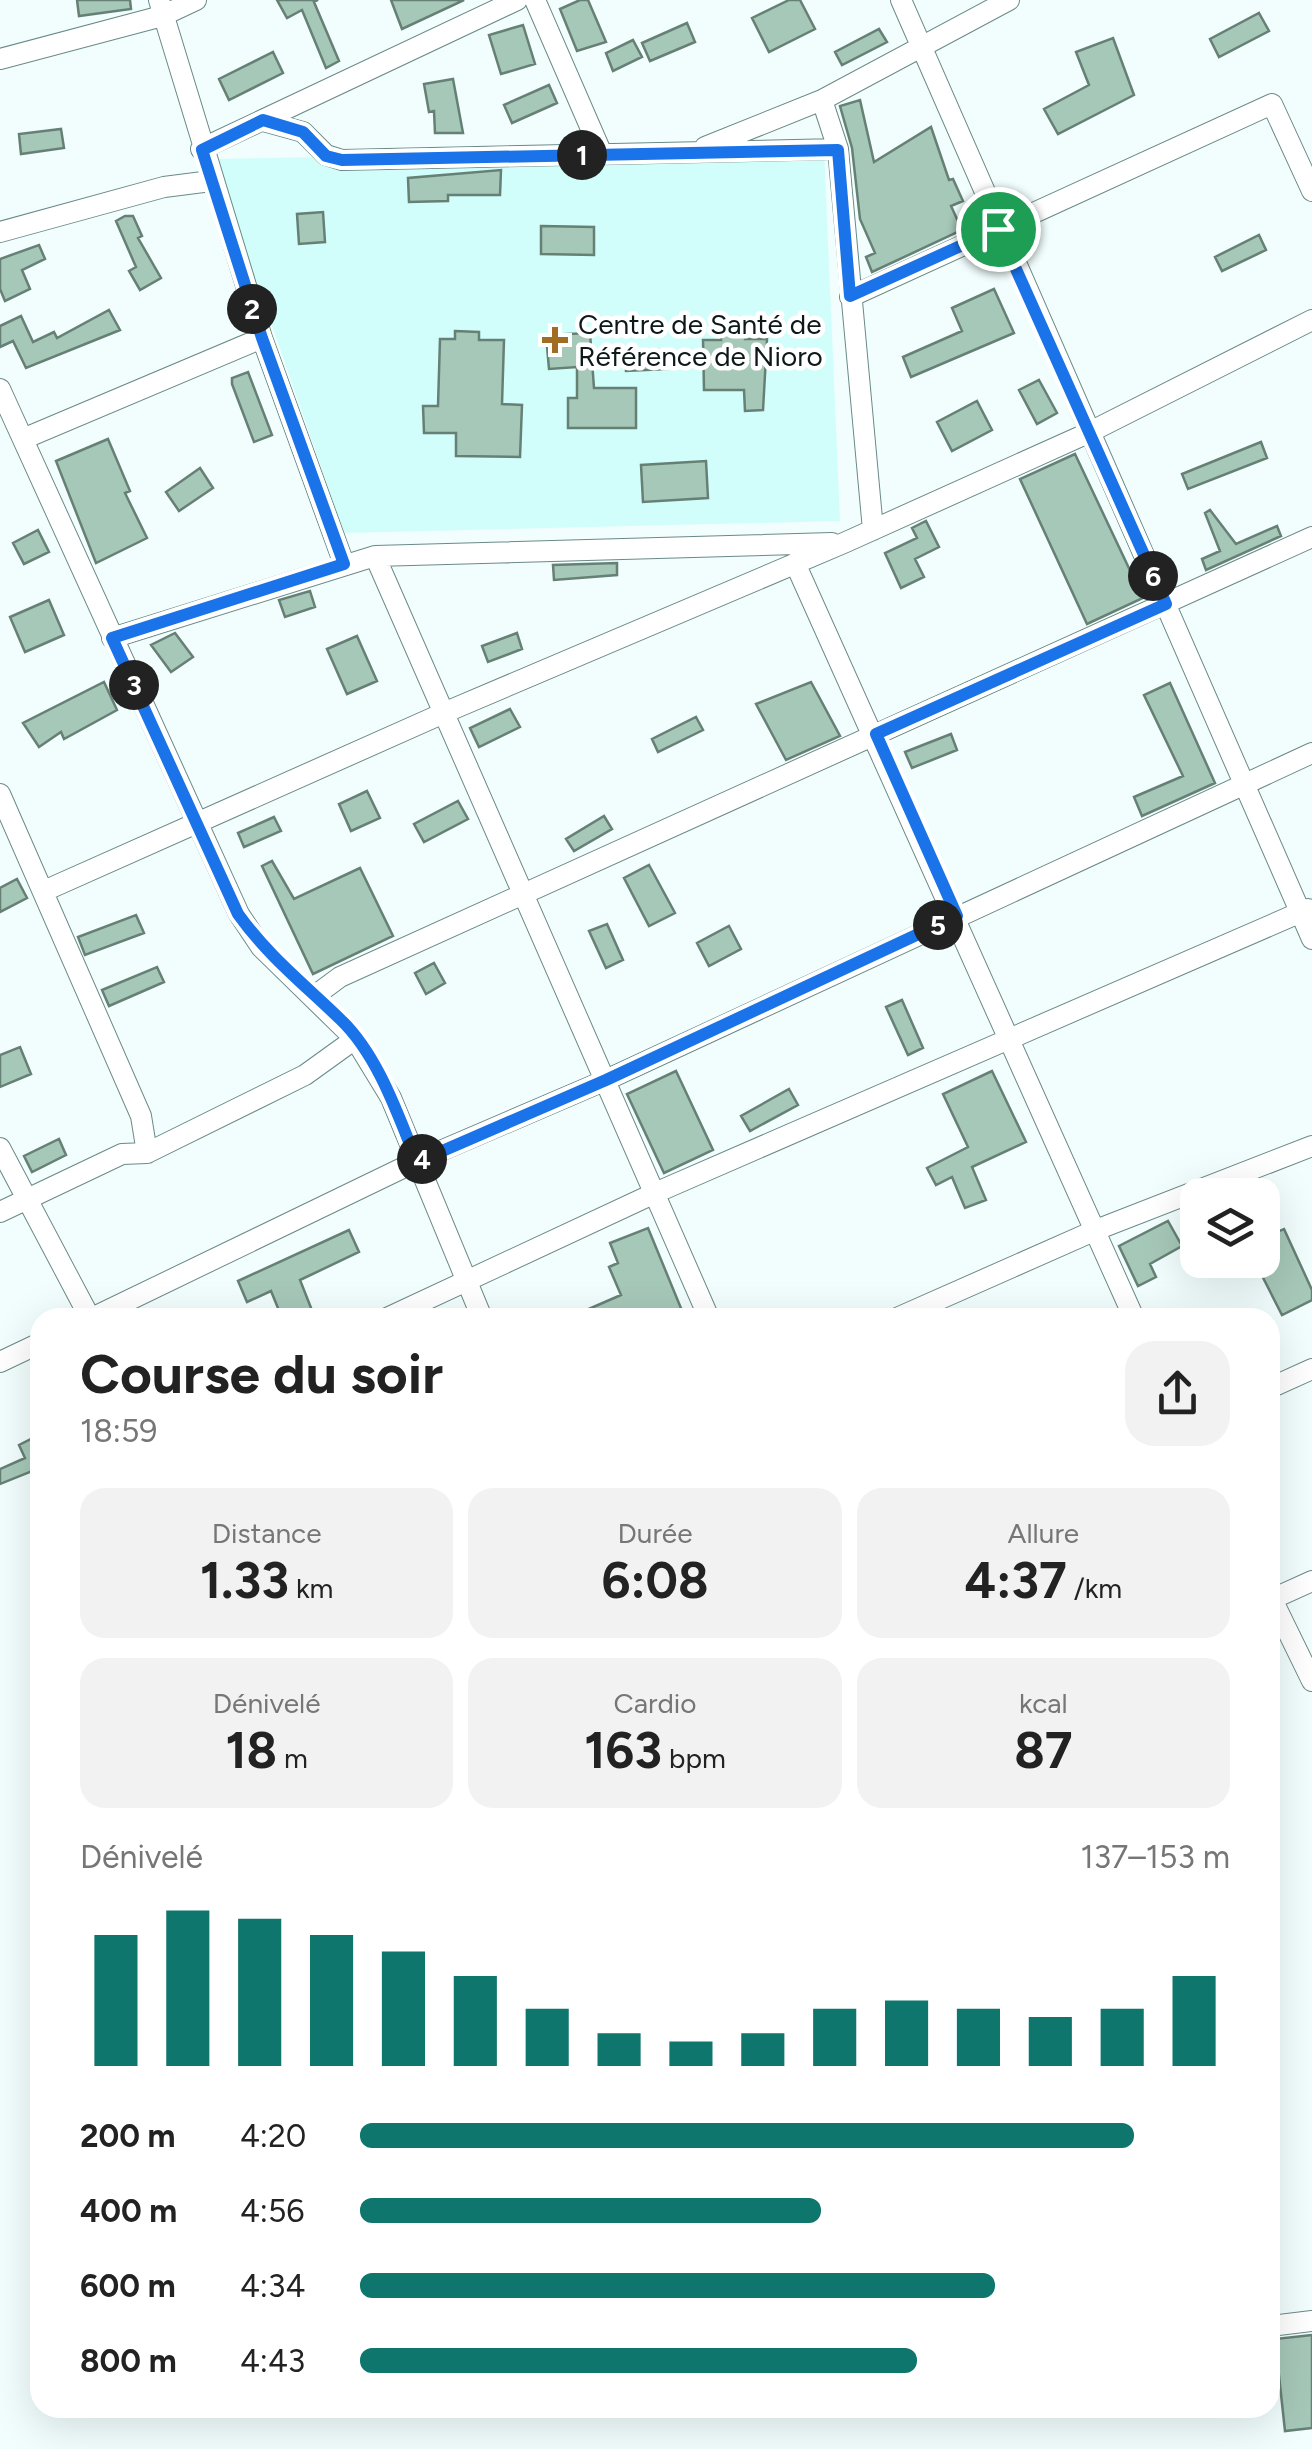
<!DOCTYPE html>
<html lang="fr">
<head>
<meta charset="utf-8">
<style>
  :root { --surface:#fff; --page:#f2f2f2; --text:#222; --muted:#767676; --accent:#0f766e }
  body { margin:0; font-family:Figtree,sans-serif; background:var(--page); color:var(--text); height:100vh; display:flex; flex-direction:column; font-size:38px; white-space:nowrap }
  * { box-sizing:border-box; margin:0 }
  p { font-size:32px; color:var(--muted) }
  .icon { flex:none; width:55px; height:55px; fill:none; stroke:currentColor; stroke-width:2; stroke-linecap:round; stroke-linejoin:round }
  .map { position:relative; flex:1; overflow:hidden }
  .details { position:absolute; left:30px; top:1308px; width:1250px; height:1110px; display:flex; flex-direction:column; background:var(--surface); border-radius:30px; box-shadow:0 10px 40px #0002 }
  .details>* { flex:none }
  .controls { position:absolute; left:1180px; top:1178px; display:grid; gap:20px }
  .controls a { display:grid; place-items:center; width:100px; height:100px; border-radius:20px; background:var(--surface); box-shadow:0 10px 40px #0002; font-size:50px }
  .pin { position:absolute; display:grid; place-items:center; width:85px; height:85px; color:#fff; margin:-42px; border:5px solid #fff; border-radius:50%; box-shadow:0 2px 10px #0007 }
  .km { position:absolute; width:50px; height:50px; margin:-25px; border-radius:50%; background:#222; color:#fff; font-size:28px; line-height:50px; text-align:center }
  .round { display:grid; place-items:center; flex:none; width:105px; height:105px; border-radius:30px; background:var(--page) }
  .summary { display:flex; align-items:center; justify-content:space-between; height:170px; padding:0 50px }
  h1 { font-size:55px; font-weight:700; line-height:75px }
  .figures { display:grid; grid-template-columns:repeat(3,1fr); gap:15px; height:170px; padding:10px 50px }
  .figures div { display:grid; align-content:center; border-radius:25px; background:var(--page); text-align:center }
  .figures b { font-size:50px; font-weight:700 }
  .figures small { font-size:28px; font-weight:400 }
  .figures p { font-size:28px }
  .chart { height:280px; padding:20px 50px }
  .chart p { display:flex; justify-content:space-between }
  .chart svg { width:100%; height:180px; margin-top:10px; stroke:var(--accent); stroke-width:6 }
  ul { padding:0 50px; list-style:none; font-size:32px }
  li { display:grid; grid-template-columns:160px 120px 1fr; align-items:center; height:75px }
  li i { height:25px; border-radius:12px; background:var(--accent) }
  .map>svg:first-child { display:block }
</style>
</head>
<body>
<div class="map">
<svg width="1312" height="2449" viewBox="0 0 1312 2449">
  <rect width="100%" height="100%" fill="#f1fefd"/>
  <!-- built -->
  <path fill="#d1fefa" d="M824,148L840,521L344,533L214,159Z"/>
  <!-- building -->
  <path fill="#a6c8b9" stroke="#668075" stroke-width="2.5" d="M77,0H130L131,9L79,16Z
    M277,0H318L314,2L339,61L326,68L302,10L287,18Z
    M391,0H464L402,29Z
    M580,0H588L606,42L577,51L560,9Z
    M789,0H800L815,29L769,52L752,18Z
    M1259,13L1269,31L1219,57L1210,39Z
    M687,23L695,42L650,61L642,43Z
    M523,25L535,64L501,74L489,35Z
    M879,29L887,42L842,65L835,52Z
    M1113,38L1134,95L1058,134L1044,109L1089,85L1076,52Z
    M633,40L642,57L613,71L606,53Z
    M273,52L283,73L229,100L219,79Z
    M453,79L463,133H435L434,111L429,112L424,84Z
    M549,85L557,103L512,123L504,105Z
    M860,100L874,162L931,127L949,180L953,179L963,201L951,206L962,230L872,272L866,257L875,253L860,219L852,148L840,106Z
    M61,129L64,148L21,154L19,134Z
    M501,170L500,195H448V201L409,202L408,178Z
    M323,212L325,242L299,244L297,214Z
    M125,216H133L142,236L138,238L161,278L140,290L129,271L136,267L116,221Z
    M541,226L594,227V255L541,254Z
    M1259,235L1266,250L1222,271L1215,257Z
    M39,245L45,259L22,270L30,289L5,301L0,289V259Z
    M994,289L1014,333L911,377L903,357L962,331L952,308Z
    M109,310L120,330L26,368L13,341L0,347V326L21,316L33,342L54,332L57,338Z
    M455,331L479,332V340H504L502,404L522,405L520,457L456,456V433H424L423,406H438L440,339H455Z
    M721,331H745V339H767L763,410L745,411L744,390H704L703,340H721Z
    M590,333L594,388H636V428H568V398H577V367L549,369L546,335Z
    M665,350L666,369L626,371L625,351Z
    M248,372L272,435L254,442L232,384V378Z
    M1039,380L1057,413L1037,424L1019,390Z
    M977,401L992,430L952,451L937,422Z
    M108,439L130,491L125,493L147,538L96,563L56,461Z
    M1261,442L1267,458L1188,489L1182,474Z
    M1075,454L1143,598L1087,624L1020,479Z
    M706,461L708,498L643,502L641,465Z
    M200,468L213,488L179,511L166,492Z
    M1210,510L1236,544L1277,526L1281,536L1206,570L1202,559L1220,551L1205,513Z
    M926,521L939,547L915,559L924,577L901,588L885,553L917,538L912,528Z
    M38,530L49,552L24,564L13,543Z
    M617,563V575L554,580L553,565Z
    M310,591L315,607L285,617L279,600Z
    M49,600L64,635L25,652L10,617Z
    M175,633L193,657L171,672L151,645Z
    M517,633L522,649L488,662L482,646Z
    M357,636L377,681L347,694L327,649Z
    M104,682L117,710L64,739L61,732L39,747L23,723Z
    M811,682L840,736L786,760L756,704Z
    M1170,683L1215,783L1142,816L1134,797L1183,776L1144,695Z
    M510,709L520,727L479,747L470,728Z
    M696,717L703,730L658,752L652,739Z
    M951,734L957,750L912,768L905,752Z
    M367,791L380,818L351,831L339,804Z
    M458,801L468,819L424,842L414,824Z
    M604,816L612,829L574,851L566,839Z
    M274,817L281,831L244,847L238,833Z
    M272,861L294,899L360,868L393,936L313,974L262,866Z
    M649,865L675,913L649,926L624,878Z
    M17,879L27,898L0,912V888Z
    M136,915L144,933L85,955L78,937Z
    M607,924L623,960L606,968L589,931Z
    M729,926L741,949L709,966L697,943Z
    M434,963L445,983L426,994L415,973Z
    M157,967L164,982L109,1006L102,990Z
    M902,1000L923,1048L908,1055L886,1007Z
    M20,1047L31,1074L0,1087V1055Z
    M676,1071L713,1150L664,1173L627,1094Z
    M992,1071L1026,1142L972,1167L986,1200L965,1208L952,1177L936,1185L927,1168L968,1147L943,1094Z
    M789,1089L798,1105L750,1131L741,1116Z
    M59,1139L66,1155L32,1172L24,1156Z
    M1168,1221L1182,1246L1150,1264L1156,1277L1138,1286L1119,1246Z
    M648,1228L685,1318H568L621,1295L609,1267L618,1263L610,1243Z
    M1284,1229L1312,1290V1300L1282,1315L1254,1260H1262V1238Z
    M349,1230L359,1252L300,1280L315,1318H282L271,1291L247,1302L238,1281Z
    M35,1437L40,1448V1488L32,1471L0,1484V1469L25,1458L19,1445Z
    M1312,2335V2428L1285,2431L1275,2339Z"/>
  <g fill="none" stroke-linecap="round" stroke-linejoin="round">
    <defs>
      <path id="minor" d="M159,0L262,338L344,564
        M535,0L602,154
        M901,0L1312,939
        M0,59L162,16L196,0
        M822,100L838,149
        M263,121L303,132L326,155L342,160L838,149L873,530
        M705,147L822,100L1009,0
        M201,149L517,0
        M0,232L164,187L211,181
        M850,297L1272,104L1312,191
        M0,389L239,914L261,947L355,1039L391,1098L482,1318
        M23,439L262,338
        M375,556L709,1318
        M795,563L1134,1318
        M112,638L375,556L832,543
        M0,794L141,1116L147,1153
        M44,891L446,712L846,542L1088,433L1312,320
        M313,997L340,977L1312,537
        M0,1148L90,1318
        M0,1212L122,1154L147,1153L305,1075L355,1039
        M92,1318L417,1161L606,1080L1312,753
        M387,1318L655,1193L1308,909
        M897,1318L1096,1230L1312,1146
        M0,1362L40,1343
        M1270,1388L1312,1369
        M1270,1595L1312,1681
        M1270,1600L1312,1581
        M1270,2326L1312,2321"/>
    </defs>
    <!-- minor casing -->
    <use href="#minor" stroke="#6a8a87" stroke-width="22"/>
    <!-- minor -->
    <use href="#minor" stroke="#fff" stroke-width="20"/>
  </g>
  <g fill="none" stroke-linecap="round" stroke-linejoin="round">
    <defs>
      <path id="route" d="M263,120L303,132L326,156L342,160L838,150L850,296L998,229L1166,604L876,734L957,916L606,1080L417,1162C398,1115 378,1055 340,1019C304,984 268,956 238,914L112,638L344,564L262,338L202,150Z"/>
    </defs>
    <!-- route casing -->
    <use href="#route" stroke="#fff" stroke-width="20"/>
    <!-- route -->
    <use href="#route" stroke="#1a73e8" stroke-width="12"/>
  </g>
  <!-- markers -->
  <path fill="#a16d25" stroke="#fff" stroke-width="4" d="M550 325h10v10h10v10h-10v10h-10v-10h-10v-10h10z"/>
  <g text-anchor="middle" stroke-width="9" stroke-linejoin="round" paint-order="stroke">
    <!-- poi labels -->
    <g font-size="28" fill="#0c1918" stroke="#fff" text-anchor="start">
      <text x="578" y="334">Centre de Santé de<tspan x="578" dy="32">Référence de Nioro</tspan></text>
    </g>
  </g>
</svg>
<div class="controls">
<a><svg class="icon" aria-label="layers" viewBox="0 0 24 24"><path d="M12 4l9 5-9 5-9-5zM3 14l9 5 9-5"/></svg></a>
</div>
<div class="pin" style="left:998px;top:229px;background:#1e9e55"><svg class="icon" aria-label="arrive" viewBox="0 0 24 24"><path d="M6 21V4h12l-3 4 3 4H6"/></svg></div>
<b class="km" style="left:582px;top:155px">1</b>
<b class="km" style="left:252px;top:309px">2</b>
<b class="km" style="left:134px;top:685px">3</b>
<b class="km" style="left:422px;top:1159px">4</b>
<b class="km" style="left:938px;top:925px">5</b>
<b class="km" style="left:1153px;top:576px">6</b>
<section class="details">
<div class="summary"><div><h1>Course du soir</h1><p>18:59</p></div><a class="round"><svg class="icon" aria-label="share" viewBox="0 0 24 24"><path d="M12 15V3M7 8l5-5 5 5M5 13v7h14v-7"/></svg></a></div>
<div class="figures">
<div><p>Distance</p><b>1.33<small> km</small></b></div>
<div><p>Durée</p><b>6:08</b></div>
<div><p>Allure</p><b>4:37<small> /km</small></b></div>
</div>
<div class="figures">
<div><p>Dénivelé</p><b>18<small> m</small></b></div>
<div><p>Cardio</p><b>163<small> bpm</small></b></div>
<div><p>kcal</p><b>87</b></div>
</div>
<div class="chart"><p><span>Dénivelé</span>137–153 m</p>
<svg viewBox="0 0 160 44" preserveAspectRatio="none"><path d="M5 44V12M15 44V6M25 44V8M35 44V12M45 44V16M55 44V22M65 44V30M75 44V36M85 44V38M95 44V36M105 44V30M115 44V28M125 44V30M135 44V32M145 44V30M155 44V22"/></svg>
</div>
<ul>
<li><b>200 m</b>4:20<i style="width:89%"></i></li>
<li><b>400 m</b>4:56<i style="width:53%"></i></li>
<li><b>600 m</b>4:34<i style="width:73%"></i></li>
<li><b>800 m</b>4:43<i style="width:64%"></i></li>
</ul>
</section>
</div>
</body>
</html>
